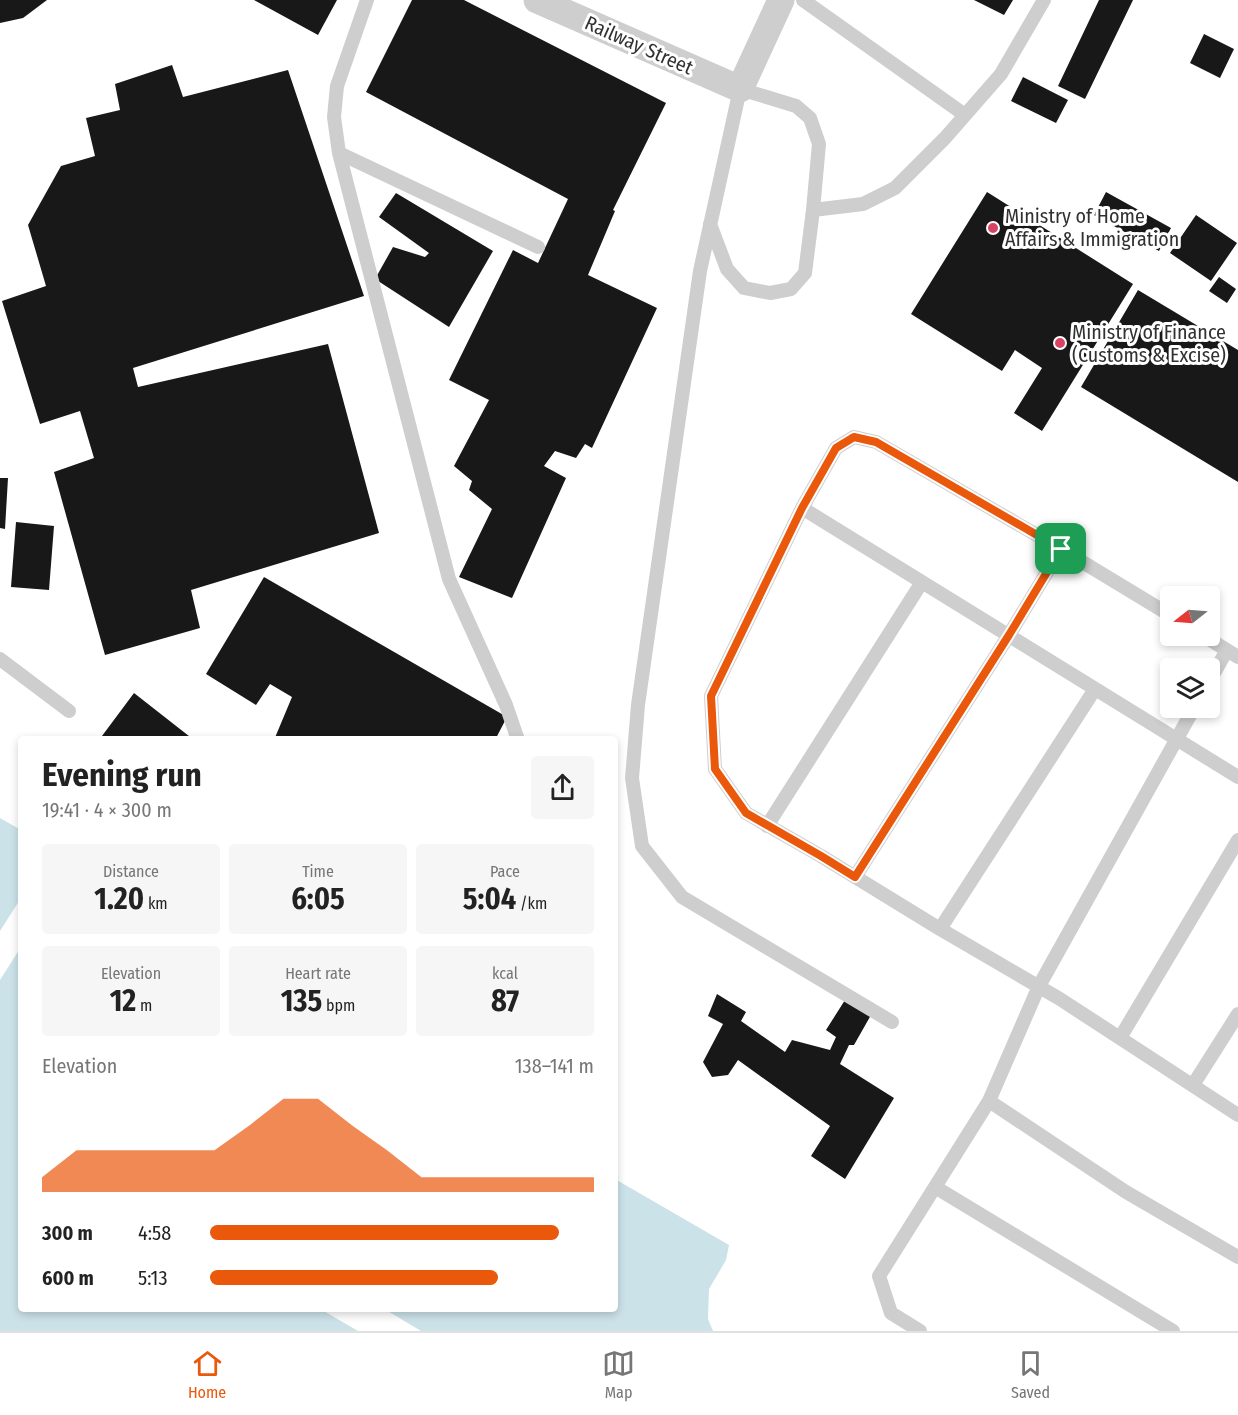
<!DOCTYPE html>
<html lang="en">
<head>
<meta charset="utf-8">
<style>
  :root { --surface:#fff; --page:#f6f6f6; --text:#222; --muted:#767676; --line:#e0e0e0; --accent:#ea580c }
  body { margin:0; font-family:"Fira Sans Condensed",sans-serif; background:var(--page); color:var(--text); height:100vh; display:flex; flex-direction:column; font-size:22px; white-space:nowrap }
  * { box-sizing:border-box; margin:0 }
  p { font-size:20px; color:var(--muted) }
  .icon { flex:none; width:33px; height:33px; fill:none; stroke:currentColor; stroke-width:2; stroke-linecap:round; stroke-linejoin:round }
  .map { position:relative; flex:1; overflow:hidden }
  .sheet { position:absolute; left:18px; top:736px; width:600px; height:576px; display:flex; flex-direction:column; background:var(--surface); border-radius:6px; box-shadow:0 3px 9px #0003 }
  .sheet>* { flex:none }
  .needle { width:39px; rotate:253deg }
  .tools { position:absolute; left:1160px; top:586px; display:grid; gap:12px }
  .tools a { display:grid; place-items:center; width:60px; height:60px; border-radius:6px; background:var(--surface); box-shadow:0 3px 9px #0003; font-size:30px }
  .pin { position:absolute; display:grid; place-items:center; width:51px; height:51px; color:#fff; margin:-26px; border-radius:12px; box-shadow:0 3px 9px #0006 }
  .round { display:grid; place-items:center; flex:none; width:63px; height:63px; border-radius:6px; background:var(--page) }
  .summary { display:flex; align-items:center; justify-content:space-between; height:102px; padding:0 24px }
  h1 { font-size:33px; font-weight:700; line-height:45px }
  .metrics { display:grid; grid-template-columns:repeat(3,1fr); gap:9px; height:102px; padding:6px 24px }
  .metrics div { display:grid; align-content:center; border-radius:6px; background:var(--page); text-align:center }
  .metrics b { font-size:30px; font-weight:700 }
  .metrics small { font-size:16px; font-weight:400 }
  .metrics p { font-size:16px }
  .chart { height:168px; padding:12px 24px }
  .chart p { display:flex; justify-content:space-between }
  .chart svg { width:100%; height:108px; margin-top:6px; fill:var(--accent); opacity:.7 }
  ul { padding:0 24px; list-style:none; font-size:20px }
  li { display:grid; grid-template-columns:96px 72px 1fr; align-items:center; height:45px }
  li i { height:15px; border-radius:8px; background:var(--accent) }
  .tabs { display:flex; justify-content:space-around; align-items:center; height:84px; border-top:2px solid var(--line); background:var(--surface); font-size:16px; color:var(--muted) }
  .tabs a { display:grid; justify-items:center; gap:3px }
  .tabs .active { color:var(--accent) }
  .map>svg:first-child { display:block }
</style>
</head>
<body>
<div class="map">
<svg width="1238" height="1331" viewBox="0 0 1238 1331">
  <rect width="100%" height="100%" fill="#fff"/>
  <!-- water -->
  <path fill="#cce2e9" d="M0,818L21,830V1310H615V1179L729,1245L726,1260L709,1289L708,1319L713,1331H0Z"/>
  <!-- pier -->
  <path fill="#fff" d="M21,898V947L0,980V931Z
    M322,1310H386L421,1331H358Z"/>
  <!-- building -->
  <path fill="#181818" d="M0,0H47L23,18L0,23Z
    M254,0H337L318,35Z
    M412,0H464L666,103L613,210L615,211L588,275L657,308L592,448L585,444L576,458L555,451L544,466L566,478L512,598L459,577L492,509L469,490L472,481L454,466L489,400L449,380L513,250L538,263L568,199L366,92Z
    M974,0H1013L1004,15Z
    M1099,0H1133L1085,99L1058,86Z
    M1204,34L1234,49L1220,78L1190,63Z
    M172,65L183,97L288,70L364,296L133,368L138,387L328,344L379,533L191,590L200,628L105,655L54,472L94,458L80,411L40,424L2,301L46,286L28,225L61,166L95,156L86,118L120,110L115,84Z
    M1023,77L1068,100L1056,123L1011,101Z
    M987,192L1133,284L1042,431L1014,413L1042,368L1015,350L1002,371L911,314Z
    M1106,192L1171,228L1159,251L1094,215Z
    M396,193L493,251L449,327L375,279L393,247L425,257L429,253L379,217Z
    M1196,215L1237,243L1211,281L1170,253Z
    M1219,277L1236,289L1227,303L1209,291Z
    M1138,290L1238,350V482L1081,387Z
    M0,478H8L5,529L0,528Z
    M16,522L54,526L49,590L11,587Z
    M264,577L507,717L495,740H274L292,697L270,684L256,705L206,674Z
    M134,693L194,740H99Z
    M717,994L746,1012L741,1021L785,1052L792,1040L830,1050L836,1037L826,1030L845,1000L871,1015L854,1045H849L840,1064L894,1098L845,1179L811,1156L830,1126L738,1060L728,1075L712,1077L703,1062L723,1024L708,1016Z"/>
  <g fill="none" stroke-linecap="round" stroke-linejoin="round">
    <!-- lane -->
    <path stroke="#cecece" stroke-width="14" d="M367,0L337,86L334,117L339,153L449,579L506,705L518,740
      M803,0L965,115
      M339,153L538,247
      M813,210L863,204L895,188L945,138L1001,74L1044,0
      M710,224L727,269L744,288L770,293L791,289L805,273L813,210L819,144L810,118L796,106L740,89L700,271L638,705L632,778L642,846L682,897L892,1022
      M802,508L1238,777
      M1170,615L1061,549L876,442L854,437L836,448L802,508L711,696L715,769L746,813L821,856L940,929L1060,999L1238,1115
      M1204,636L1238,657
      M0,659L69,711
      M1209,682L1227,650
      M767,826L922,582
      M855,877L1009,635L1061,549
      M940,929L1095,689
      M1120,1038L1238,840
      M1193,1085L1238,1014
      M989,1101L1126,1192L1238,1257
      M935,1187L1173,1331
      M920,1331L891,1313L879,1276L989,1101L1039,986L1194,708"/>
    <!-- street -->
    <path stroke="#cecece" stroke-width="27" d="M537,0L740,89L781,0"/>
  </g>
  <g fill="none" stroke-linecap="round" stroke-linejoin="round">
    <defs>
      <path id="route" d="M854,437L876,442L1061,549L1009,635L855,877L821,856L746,813L715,769L711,696L802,508L836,448Z"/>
    </defs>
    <!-- route casing -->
    <use href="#route" stroke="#fff" stroke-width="12"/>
    <!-- route -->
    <use href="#route" stroke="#ea580c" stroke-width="8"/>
  </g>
  <!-- markers -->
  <g fill="#d84365" stroke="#fff" stroke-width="2">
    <circle cx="993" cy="228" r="6"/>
    <circle cx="1060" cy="343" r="6"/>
  </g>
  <g text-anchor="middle" stroke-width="6" stroke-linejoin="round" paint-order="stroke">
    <!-- street labels -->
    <g font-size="20" fill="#313131" stroke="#fff">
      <text transform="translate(639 45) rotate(24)" y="7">Railway Street</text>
    </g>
    <!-- poi labels -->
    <g font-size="20" fill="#313131" stroke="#fff" text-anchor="start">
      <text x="1005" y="223">Ministry of Home<tspan x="1005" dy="23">Affairs &amp; Immigration</tspan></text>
      <text x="1072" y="339">Ministry of Finance<tspan x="1072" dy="23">(Customs &amp; Excise)</tspan></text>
    </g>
  </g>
</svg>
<div class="tools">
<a><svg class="needle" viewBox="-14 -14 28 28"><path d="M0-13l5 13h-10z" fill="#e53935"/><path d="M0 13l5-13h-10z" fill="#767676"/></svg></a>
<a><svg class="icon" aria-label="layers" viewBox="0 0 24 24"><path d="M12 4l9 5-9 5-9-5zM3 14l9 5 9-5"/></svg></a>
</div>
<div class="pin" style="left:1061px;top:549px;background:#1e9e55"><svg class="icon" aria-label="arrive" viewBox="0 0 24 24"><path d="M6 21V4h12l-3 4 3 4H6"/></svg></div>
<section class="sheet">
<div class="summary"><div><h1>Evening run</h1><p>19:41 · 4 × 300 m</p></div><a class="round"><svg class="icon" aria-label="share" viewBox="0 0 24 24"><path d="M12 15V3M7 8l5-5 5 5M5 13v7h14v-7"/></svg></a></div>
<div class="metrics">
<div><p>Distance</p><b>1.20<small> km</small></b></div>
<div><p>Time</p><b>6:05</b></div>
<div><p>Pace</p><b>5:04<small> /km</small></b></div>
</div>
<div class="metrics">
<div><p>Elevation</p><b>12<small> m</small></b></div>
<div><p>Heart rate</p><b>135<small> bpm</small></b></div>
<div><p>kcal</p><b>87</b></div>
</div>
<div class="chart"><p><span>Elevation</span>138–141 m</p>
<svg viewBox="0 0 160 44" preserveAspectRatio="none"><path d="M0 44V38L10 27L20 27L30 27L40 27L50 27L60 17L70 6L80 6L90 17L100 27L110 38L120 38L130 38L140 38L150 38L160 38V44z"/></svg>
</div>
<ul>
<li><b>300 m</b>4:58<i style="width:91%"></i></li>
<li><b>600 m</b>5:13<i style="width:75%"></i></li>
</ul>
</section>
</div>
<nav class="tabs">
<a class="active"><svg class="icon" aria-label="home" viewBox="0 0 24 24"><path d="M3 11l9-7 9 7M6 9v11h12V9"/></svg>Home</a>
<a><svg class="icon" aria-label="map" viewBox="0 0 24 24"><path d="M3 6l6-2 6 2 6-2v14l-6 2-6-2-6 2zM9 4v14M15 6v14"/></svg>Map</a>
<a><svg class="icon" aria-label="saved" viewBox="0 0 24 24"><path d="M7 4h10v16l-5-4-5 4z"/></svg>Saved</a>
</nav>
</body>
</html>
